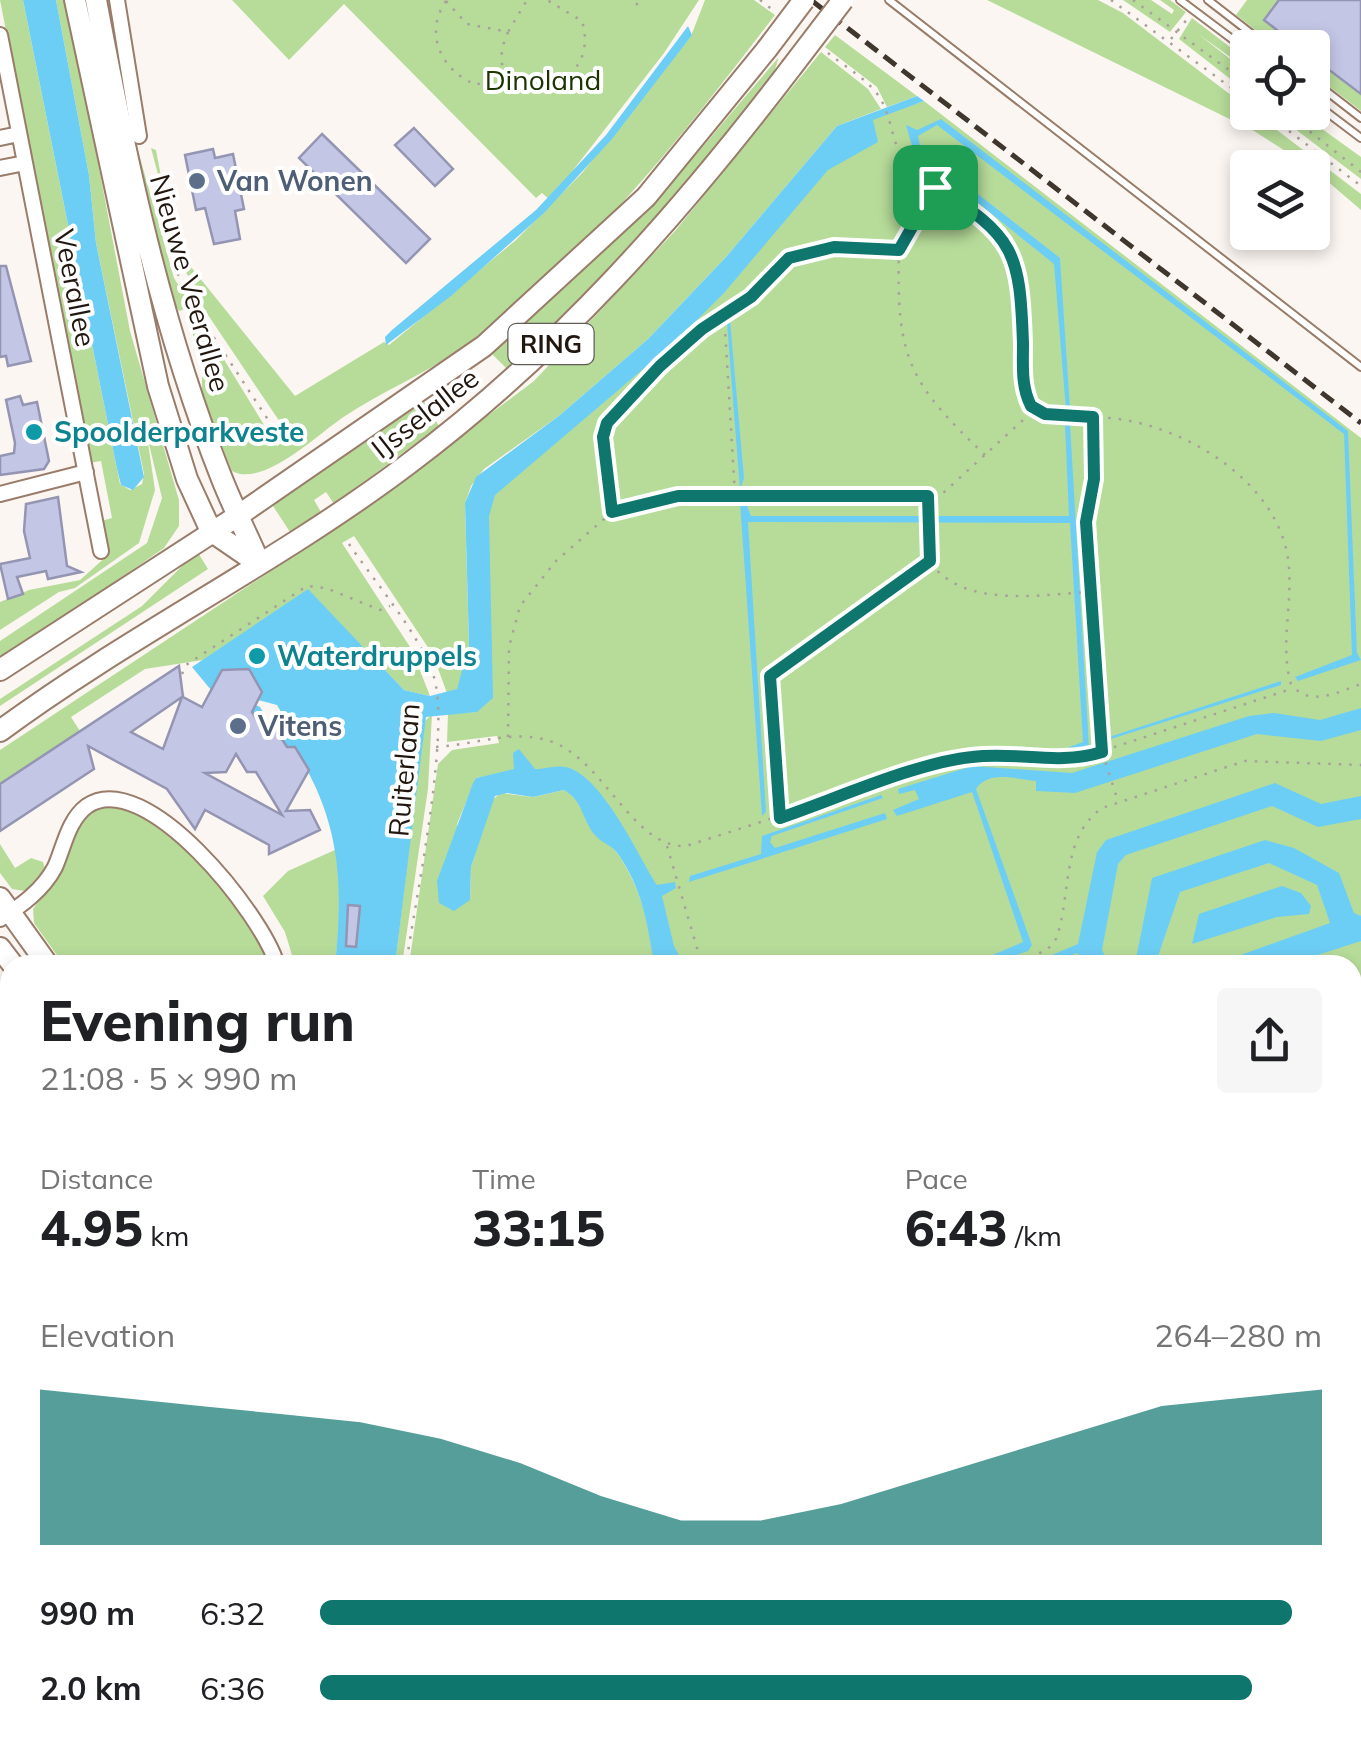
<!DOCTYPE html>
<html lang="en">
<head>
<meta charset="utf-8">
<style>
  :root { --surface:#fff; --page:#f6f6f6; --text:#202124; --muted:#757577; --accent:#0f766e }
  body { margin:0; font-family:Mulish,sans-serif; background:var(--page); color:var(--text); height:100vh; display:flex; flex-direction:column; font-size:38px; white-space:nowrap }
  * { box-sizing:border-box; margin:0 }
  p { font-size:32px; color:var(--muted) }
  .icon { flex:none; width:55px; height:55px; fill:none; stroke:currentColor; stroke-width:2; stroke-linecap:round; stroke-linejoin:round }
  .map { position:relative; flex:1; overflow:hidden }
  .panel { position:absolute; left:0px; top:955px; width:1362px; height:792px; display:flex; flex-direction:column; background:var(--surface); border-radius:30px 30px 0 0; box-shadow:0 5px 15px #0003 }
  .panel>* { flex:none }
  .controls { position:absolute; left:1230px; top:30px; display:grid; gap:20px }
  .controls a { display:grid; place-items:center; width:100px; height:100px; border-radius:10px; background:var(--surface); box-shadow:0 5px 15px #0003; font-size:50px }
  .pin { position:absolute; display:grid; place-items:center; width:85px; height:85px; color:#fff; margin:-42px; border-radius:20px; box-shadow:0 5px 15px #0006 }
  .round { display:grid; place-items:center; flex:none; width:105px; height:105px; border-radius:10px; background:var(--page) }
  .overview { display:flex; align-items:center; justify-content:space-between; height:170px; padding:0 40px }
  h1 { font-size:55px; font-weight:800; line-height:75px }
  .metrics { display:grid; grid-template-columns:repeat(3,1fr); gap:15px; height:170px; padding:10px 40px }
  .metrics div { display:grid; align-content:center }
  .metrics b { font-size:50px; font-weight:800 }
  .metrics small { font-size:28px; font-weight:400 }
  .metrics p { font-size:28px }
  .chart { height:280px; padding:20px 40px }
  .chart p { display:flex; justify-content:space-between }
  .chart svg { width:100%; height:180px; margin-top:10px; fill:var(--accent); opacity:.7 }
  ul { padding:0 40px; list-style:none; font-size:32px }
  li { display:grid; grid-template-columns:160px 120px 1fr; align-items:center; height:75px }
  li i { height:25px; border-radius:12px; background:var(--accent) }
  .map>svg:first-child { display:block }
</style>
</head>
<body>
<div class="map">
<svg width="1361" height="1746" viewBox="0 0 1361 1746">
  <rect width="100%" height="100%" fill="#fcf6f2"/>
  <!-- green -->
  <path fill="#b7dc9a" d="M0,0H23L120,484L130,490L142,484L144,474L96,243L89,175L56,0H67L130,331L179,500V526L164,548L0,661V641L147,543L162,498L147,436L155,490L139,543L75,588L59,592L0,630V602L29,590L80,580L108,555L101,521L112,518L101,461L90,463Z
    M232,0H699L664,53L550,200L542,193L536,198L344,4L289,60Z
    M705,0H754L775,15C682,136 587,260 461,348C424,375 380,392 342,418C316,436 262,488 232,471L202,396V364L185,309L179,311L171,297L133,153L137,147L174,278L277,446L290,437L206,312L181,262L151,148L156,150L165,197L191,267L295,396L384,342L389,345L516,240L582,173L691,36Z
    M987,0H1098L1123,13L1361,194V210L1312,168L1254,131Z
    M1123,0H1151L1172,14L1174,10L1160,0H1170L1186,12L1170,32Z
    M1247,0H1278L1263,20L1299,47H1278L1236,15Z
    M1192,18L1247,60V69L1198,34L1247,72V92L1179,39Z
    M835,35L917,96L887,107L877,87L825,47Z
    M821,52L868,89L881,109L837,126L726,257L648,339L560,415L484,469L471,486L465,504L469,645L458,689L447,693L433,655L354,536L342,543L412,650L430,696L404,690L308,590L203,660L145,669L71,717L80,731L0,784V750L345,522L534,381L675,231Z
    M778,58C776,105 553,326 507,369L491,353L648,211Z
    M1312,58L1361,95V111L1313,74Z
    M924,101L1361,438V1007L1353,1010L1352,965H670L656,911L581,788L505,772L476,778L457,824L470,900L471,867L492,800L501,793L533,797L564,790C580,799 582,812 591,827C597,838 611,844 618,854C641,888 650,926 654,965H409L438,764L452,750L499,743L497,736L447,742L448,713L477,712L478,499L637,365L865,121Z
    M1274,113H1300L1361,157V179Z
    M424,402L439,426L334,504L326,492L314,500L321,512L290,532L271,503Z
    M197,551L208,569L0,706V699L142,606Z
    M432,714L428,789L402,965H395L424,722Z
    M106,805C170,814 248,906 270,965H64L34,923L33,909C39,900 47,893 53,884C71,853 71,820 106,805Z
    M0,844L15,868L31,858L43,862L45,869L25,891L12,889L0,873Z
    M337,849L341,909L335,965H295L285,932L263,896L288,871Z
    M10,1083V1178L0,1171V1113Z
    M0,1230L10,1231V1297L0,1298Z
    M1361,1375V1746H1310L1313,1738H1352V1409Z
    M10,1719V1738H65L69,1746H0V1730Z
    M352,1738H575L578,1746H353Z"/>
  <!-- water -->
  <path fill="#6dcef5" d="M23,0H56L89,175L96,243L144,477L133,490L121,485L117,469Z
    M688,26L692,35L612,139L544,213L451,296L386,345L385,337L392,330L536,210L606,135Z
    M917,96L924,101L873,120L878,142L828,170L724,293L676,341L495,495L489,516L493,698L477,712L426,717L395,965H335C344,882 340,819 294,748L284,746L252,712L256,705L260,707L268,720L277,721L281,712L277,705L258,700L262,692L249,669H222L211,690L192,667L308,589L404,690L430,696L457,689L469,645L465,503L476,477L560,415L648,339L726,257L837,126Z
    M941,119L1348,431L1357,653L1361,660L1298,681L1295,677L1352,655L1344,434L937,125L918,136L921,150L1060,258L1070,409L1066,410L1054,264L922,158L912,146L906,125L917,130Z
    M730,320L744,478L740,490L727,323Z
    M1070,424L1089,747L1056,752L1083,742L1070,523L748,522L766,812L762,816L740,502L746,503L751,516H1069L1065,425Z
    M1281,681V685L1111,739L1112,736Z
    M1361,708V730L1321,741L1257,734L1075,793L1036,791V781C1016,779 989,770 976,789L1032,945L1028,951L988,965H969L1023,942L972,792L897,816L893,810L919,799L915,790L899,794L898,789L972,766L1072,773L1249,716L1274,713L1320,720Z
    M519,749L535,769C544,769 557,765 566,767C603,776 638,856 657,885L675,882L676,888L662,896L674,946L684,965H654C648,925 642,888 618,854C612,845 601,843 594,834C582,819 583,801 564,790L533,797L507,793L495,796L471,867L470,900L454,911L439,903L437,881L473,783L476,778L514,769L513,753Z
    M1275,783L1321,804L1361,796V819L1318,827L1272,806L1126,855L1118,864L1102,950L1110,965H1084L1077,953L1045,965H1028L1078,944L1097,852L1106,840Z
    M881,795L883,798L772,836L770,842L775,848L885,813L887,819L689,882L690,876L761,854L762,836Z
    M1265,840L1294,848L1339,873L1354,913L1361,916V941L1287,965H1213L1330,923L1317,885L1269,863L1180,892L1155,965H1129L1137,954L1152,878Z
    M1282,886L1301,893L1311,906L1309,914L1277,917L1192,944L1199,914Z"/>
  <!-- building -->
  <path fill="#c4c6e6" stroke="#9495b3" stroke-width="2.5" fill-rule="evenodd" d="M1279,0H1361V94L1312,57V48H1300L1264,20Z
    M414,128L453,169L435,186L395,145Z
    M322,134L430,239L406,263L299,158Z
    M213,149L215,158L233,154L244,209L235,211L240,239L214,244L205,208L196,210L185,155Z
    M0,266H6L31,361L8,366L6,356L0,357Z
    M20,396L23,405L37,402L49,461L44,469L0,475V456L14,453L15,443L6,400Z
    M58,497L67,566L81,572L48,579L46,571L17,577L23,594L8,599L0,564L30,558L24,531L26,504Z
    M179,666L183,697L202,707L222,670L249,669L262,692L252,712L260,725H273L287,747H295L309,770L286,811L310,810L320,830L269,854V845L205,810L195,829L167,789L88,746L94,769L0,831V784ZM182,697L163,749L131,732ZM236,754L247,772H256L282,815L205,773L226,772Z
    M348,905L360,906L356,947L346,946Z"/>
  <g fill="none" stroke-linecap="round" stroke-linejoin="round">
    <defs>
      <path id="lane" d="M889,0L1361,367
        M1180,0L1248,51
        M1208,0L1270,48
        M1312,80L1361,118
        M1312,101L1361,138
        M1352,1052L1361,1048
        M1352,1326V1375"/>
      <path id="street" d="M117,0L139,136
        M0,35L101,551
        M0,138L19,134
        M0,168L25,163
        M0,494L86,472
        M0,919C21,906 43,890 55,867C64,847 68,820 87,806C145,766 263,915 277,965
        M0,1005L10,1010
        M0,1551L10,1577
        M0,1721L10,1709
        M73,1738L76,1746
        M256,1738L257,1746
        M759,1738L764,1746
        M878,1738L881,1746
        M1252,1738L1261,1746
        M1303,1746L1307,1738"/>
      <path id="secondary" d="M75,0L158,386L187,479L211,531L259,564
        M96,0C126,161 161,326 222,479C233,507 247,534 259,562
        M0,898L48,965
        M0,948L13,965
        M782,1738L787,1746"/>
      <path id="primary" d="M0,670L239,515L484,346L646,197L767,49
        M0,731C130,635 277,563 407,465C557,353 678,216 791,68"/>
    </defs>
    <!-- lane casing -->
    <use href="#lane" stroke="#997c6a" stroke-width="10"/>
    <!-- street casing -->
    <use href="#street" stroke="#997c6a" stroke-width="18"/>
    <!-- secondary casing -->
    <use href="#secondary" stroke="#997c6a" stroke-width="24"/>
    <!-- primary casing -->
    <use href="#primary" stroke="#997c6a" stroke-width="24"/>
    <!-- path -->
    <path stroke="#a8a19b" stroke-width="2.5" stroke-dasharray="2.5 8" stroke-linecap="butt" d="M760,0L774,11
      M1111,0L1248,100
      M1133,0L1248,84
      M446,1C423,34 442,72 477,85L498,71
      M446,1L467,24L508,32L527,0
      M636,5L641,0
      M508,32C471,114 606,102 582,21L547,0
      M1171,39L1188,18
      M828,53C844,66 869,80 880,98C893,119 892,150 909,168C942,202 1001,213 1016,263C1027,299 1009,400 1045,415C1073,418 1102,415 1130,421C1201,435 1284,491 1289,568C1292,605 1280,649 1291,684C1309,708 1338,692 1361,684
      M1264,112L1361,186
      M1285,112L1361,172
      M899,250C896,357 908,382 985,455
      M173,264L192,304L282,441
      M724,313L735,495
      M1093,418L1094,479L1086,522L1098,719L1102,752L1118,801
      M612,511L603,437L607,423L660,366L702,329L751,297L789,259L834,247L899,250L935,187
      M349,544C374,581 418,632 433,674C452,728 415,901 406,965
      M931,563C963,608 1039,595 1087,592
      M182,674L186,665L307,586L326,588L380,610L390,606
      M508,737L509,647L520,606L556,561L612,512L678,496L942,494L1034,410
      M436,747C473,745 514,729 550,741C604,759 632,848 686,846L951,761L983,756L1078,759L1291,689
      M780,816L770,676L930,561L928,498
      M667,846L702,965
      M1010,965L1047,950L1056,939C1072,895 1060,838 1102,808L1245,761L1361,765
      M237,1738L238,1746
      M278,1738L279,1746
      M9,1746L16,1738"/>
    <!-- lane -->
    <use href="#lane" stroke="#fff" stroke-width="6"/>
    <!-- street -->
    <use href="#street" stroke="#fff" stroke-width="14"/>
    <!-- secondary -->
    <use href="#secondary" stroke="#fff" stroke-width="20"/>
    <!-- primary -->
    <use href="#primary" stroke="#fff" stroke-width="20"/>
    <!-- rail -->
    <path stroke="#3f362e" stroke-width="5" stroke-dasharray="15 8" stroke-linecap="butt" d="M811,0L1361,423"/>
    <defs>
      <path id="primary-bridge" d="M767,49L804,0
        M791,68L843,0"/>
    </defs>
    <!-- primary-bridge casing -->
    <use href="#primary-bridge" stroke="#997c6a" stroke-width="24" stroke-linecap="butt"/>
    <!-- primary-bridge -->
    <use href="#primary-bridge" stroke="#fff" stroke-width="20"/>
  </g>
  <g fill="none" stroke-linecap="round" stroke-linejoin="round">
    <defs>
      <path id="route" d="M935,187C1015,236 1020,252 1023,344C1023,365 1021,387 1031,406L1045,414L1093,417L1094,479L1086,522L1102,752C1057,766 1017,751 972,757C915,763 836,799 780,818L770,676L930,561L928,496H678L612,512L603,437L607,423L660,366L702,329L751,297L789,258L834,247L899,250Z"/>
    </defs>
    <!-- route casing -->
    <use href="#route" stroke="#fff" stroke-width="20"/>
    <!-- route -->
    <use href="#route" stroke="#0f766e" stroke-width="12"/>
  </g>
  <!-- markers -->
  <g fill="#5c6f8a" stroke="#fff" stroke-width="4">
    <circle cx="197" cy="181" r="10"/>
    <circle cx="238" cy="726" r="10"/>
  </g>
  <g fill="#0f9aa8" stroke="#fff" stroke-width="4">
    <circle cx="34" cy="432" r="10"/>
    <circle cx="257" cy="656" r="10"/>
  </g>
  <g text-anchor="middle" stroke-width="8" stroke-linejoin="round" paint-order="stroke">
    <!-- shield labels -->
    <rect fill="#fff" stroke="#645d57" stroke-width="2.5" x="508.5" y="324" width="85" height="40" rx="8"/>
    <g font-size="25" font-weight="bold" fill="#21170f">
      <text x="551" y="353">RING</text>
    </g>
    <!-- park labels -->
    <g font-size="28" fill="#1c3400" stroke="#fff">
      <text x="543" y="90">Dinoland</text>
    </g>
    <!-- service labels -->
    <g font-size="28" font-weight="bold" fill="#4e5e75" stroke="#fff" text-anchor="start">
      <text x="217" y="191">Van Wonen</text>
      <text x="258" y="736">Vitens</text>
    </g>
    <!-- street labels -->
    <g font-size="28" fill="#21170f" stroke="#fff">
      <text transform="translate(190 283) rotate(74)" y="10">Nieuwe Veerallee</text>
      <text transform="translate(75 288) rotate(79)" y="10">Veerallee</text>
      <text transform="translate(425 413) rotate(-38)" y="10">IJsselallee</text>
      <text transform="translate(404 770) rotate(-85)" y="10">Ruiterlaan</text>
    </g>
    <!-- culture labels -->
    <g font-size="28" font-weight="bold" fill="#0d838f" stroke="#fff" text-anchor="start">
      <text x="54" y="442">Spoolderparkveste</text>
      <text x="277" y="666">Waterdruppels</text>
    </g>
  </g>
</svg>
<div class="controls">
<a><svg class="icon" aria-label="locate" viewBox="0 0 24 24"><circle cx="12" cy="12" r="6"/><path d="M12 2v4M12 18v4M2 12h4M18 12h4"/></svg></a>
<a><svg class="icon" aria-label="layers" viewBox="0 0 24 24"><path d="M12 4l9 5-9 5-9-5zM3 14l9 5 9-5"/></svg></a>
</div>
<div class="pin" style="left:935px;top:187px;background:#1e9e55"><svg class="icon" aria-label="arrive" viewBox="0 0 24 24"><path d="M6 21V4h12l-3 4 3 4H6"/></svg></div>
<section class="panel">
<div class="overview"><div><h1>Evening run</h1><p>21:08 · 5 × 990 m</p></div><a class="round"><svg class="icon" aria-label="share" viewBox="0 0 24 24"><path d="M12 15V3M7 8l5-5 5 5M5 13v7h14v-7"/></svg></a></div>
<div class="metrics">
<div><p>Distance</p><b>4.95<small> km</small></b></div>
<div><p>Time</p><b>33:15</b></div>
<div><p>Pace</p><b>6:43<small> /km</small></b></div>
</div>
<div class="chart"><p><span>Elevation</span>264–280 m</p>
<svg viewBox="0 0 160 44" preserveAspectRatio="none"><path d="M0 44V6L10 8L20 10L30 12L40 14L50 18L60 24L70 32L80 38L90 38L100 34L110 28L120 22L130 16L140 10L150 8L160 6V44z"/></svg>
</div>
<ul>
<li><b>990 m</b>6:32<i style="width:97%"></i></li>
<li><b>2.0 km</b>6:36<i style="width:93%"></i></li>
</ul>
</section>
</div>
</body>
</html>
